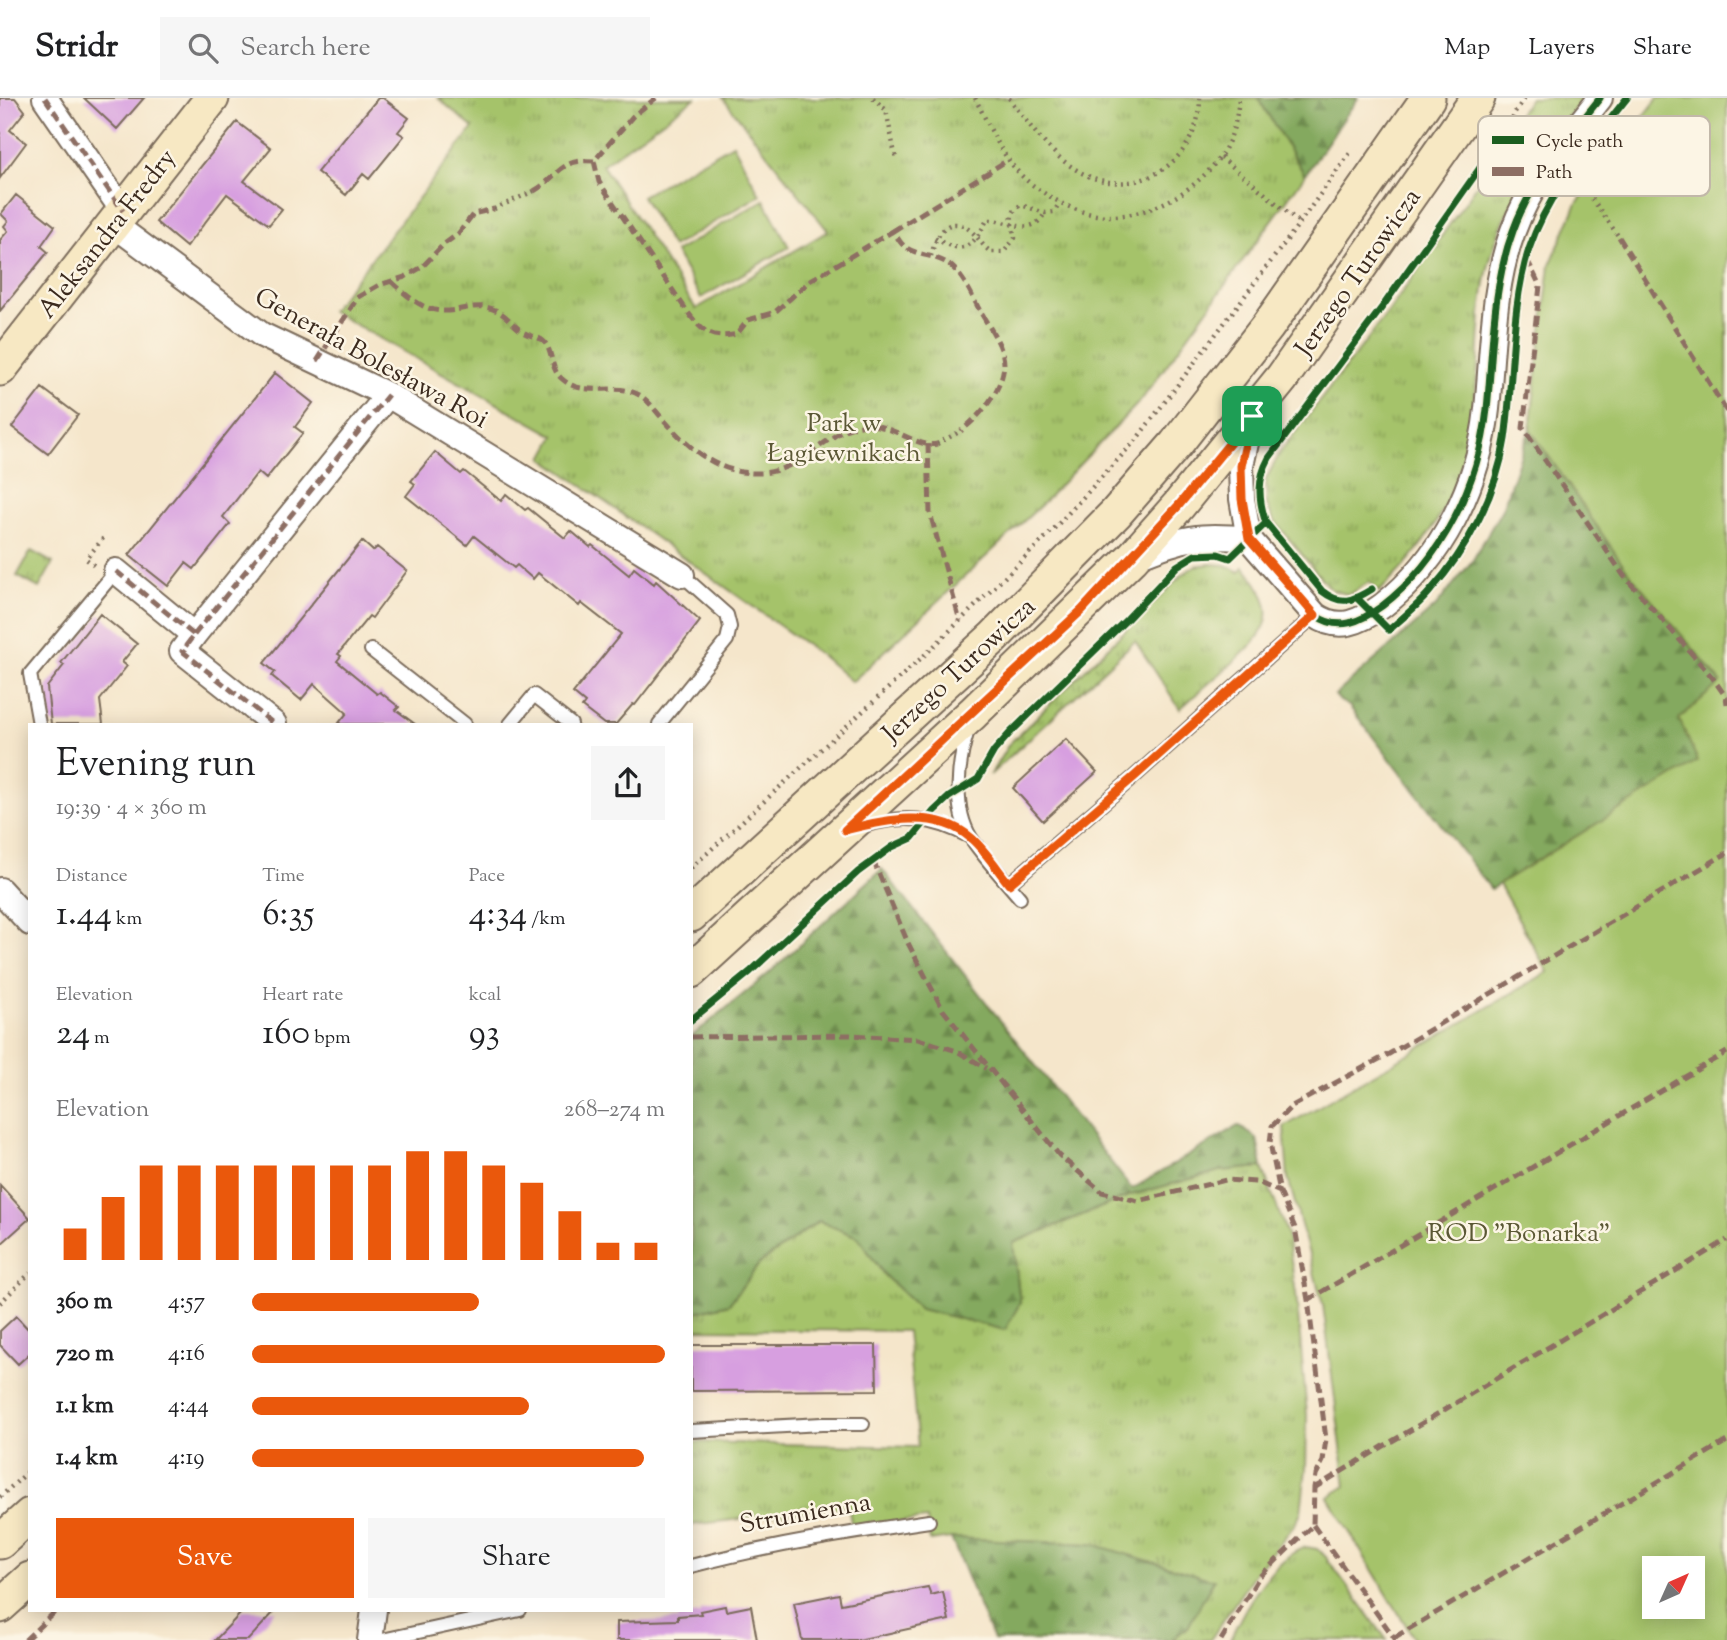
<!DOCTYPE html>
<html lang="en">
<head>
<meta charset="utf-8">
<style>
  :root { --surface:#fff; --page:#f6f6f6; --text:#202124; --muted:#757577; --line:#e0e0e0; --accent:#ea580c }
  body { margin:0; font-family:"Sorts Mill Goudy",serif; background:var(--page); color:var(--text); height:100vh; display:flex; flex-direction:column; font-size:26px; white-space:nowrap }
  * { box-sizing:border-box; margin:0 }
  p { font-size:23px; color:var(--muted) }
  .icon { flex:none; width:38px; height:38px; fill:none; stroke:currentColor; stroke-width:2; stroke-linecap:round; stroke-linejoin:round }
  .map { position:relative; flex:1; overflow:hidden }
  .drawer { position:absolute; left:28px; top:625px; width:665px; height:889px; display:flex; flex-direction:column; background:var(--surface); border-radius:0px; box-shadow:0 4px 18px #0003 }
  .drawer>* { flex:none }
  .needle { width:46px; rotate:45deg }
  .controls { position:absolute; left:1642px; top:1458px; display:grid; gap:14px }
  .controls a { display:grid; place-items:center; width:63px; height:63px; border-radius:0px; background:var(--surface); box-shadow:0 4px 18px #0003; font-size:35px }
  .pin { position:absolute; display:grid; place-items:center; width:60px; height:60px; color:#fff; margin:-30px; border-radius:14px; box-shadow:0 4px 10px #0006 }
  .round { display:grid; place-items:center; flex:none; width:74px; height:74px; border-radius:0px; background:var(--page) }
  .head { display:flex; align-items:center; justify-content:space-between; height:119px; padding:0 28px }
  h1 { font-size:38px; font-weight:600; line-height:52px }
  .figures { display:grid; grid-template-columns:repeat(3,1fr); gap:10px; height:119px; padding:7px 28px }
  .figures div { display:grid; align-content:center }
  .figures b { font-size:35px; font-weight:600 }
  .figures small { font-size:19px; font-weight:400 }
  .figures p { font-size:19px }
  .chart { height:196px; padding:14px 28px }
  .chart p { display:flex; justify-content:space-between }
  .chart svg { width:100%; height:126px; margin-top:7px; stroke:var(--accent); stroke-width:6 }
  .primary-button { display:flex; gap:14px; margin-top:auto; padding:14px 28px }
  .primary-button a { flex:1; height:80px; border-radius:0px; background:var(--accent); color:#fff; font-size:28px; font-weight:600; line-height:80px; text-align:center }
  .primary-button a+a { background:var(--page); color:var(--text) }
  ul { padding:0 28px; list-style:none; font-size:23px }
  li { display:grid; grid-template-columns:112px 84px 1fr; align-items:center; height:52px }
  li i { height:18px; border-radius:9px; background:var(--accent) }
  header { display:flex; align-items:center; gap:42px; box-sizing:border-box; height:98px; padding:0 35px; background:var(--surface); border-bottom:2px solid var(--line) }
  header strong { font-size:33px }
  nav { display:flex; gap:38px; margin-inline-start:auto; font-size:24px }
  .search { width:490px; height:63px; background:var(--page); display:flex; align-items:center; gap:18px; box-sizing:border-box; padding:0 24px; border-radius:0px; color:var(--muted); font-size:26px }
  .map>svg:first-child { display:block }
</style>
</head>
<body>
<header>
<strong>Stridr</strong>
<div class="search"><svg class="icon" aria-label="search" viewBox="0 0 24 24"><circle cx="10" cy="10" r="6"/><path d="M15 15l6 6"/></svg>Search here</div>
<nav><a>Map</a><a>Layers</a><a>Share</a></nav>
</header>
<div class="map">
<svg width="1727" height="1542" viewBox="0 0 1727 1542">
  <defs>
    <pattern id="grass-tufts" width="24" height="20" patternUnits="userSpaceOnUse" patternTransform="scale(1.75)"><rect width="24" height="20" fill="#a5c36a"/><path d="M3 7l-1-3M5 7V3M7 7l1-3M15 17l-1-3M17 17v-4M19 17l1-3" fill="none" stroke="#889f57"/></pattern>
    <pattern id="forest-firs" width="22" height="20" patternUnits="userSpaceOnUse" patternTransform="scale(1.75)"><rect width="22" height="20" fill="#84a95e"/><path d="M5 1l3.5 6h-7zM16 11l3.5 6h-7z" fill="#6d8a4d"/></pattern>
  </defs>
  <rect width="100%" height="100%" fill="#fcf5e5"/>
  <filter id="ink" filterUnits="userSpaceOnUse"><feTurbulence type="fractalNoise" baseFrequency=".0143" numOctaves="2"/><feDisplacementMap in="SourceGraphic" scale="14" xChannelSelector="R" yChannelSelector="G"/><feConvolveMatrix kernelMatrix="1 2 1 2 8 2 1 2 1" color-interpolation-filters="sRGB"/></filter>
  <filter id="wash" filterUnits="userSpaceOnUse"><feTurbulence type="fractalNoise" baseFrequency=".00686" numOctaves="4" result="noise"/><feDisplacementMap in="SourceGraphic" scale="28" xChannelSelector="R" yChannelSelector="G"/><feGaussianBlur stdDeviation="1.57" result="paint"/><feColorMatrix in="noise" values="0 0 0 0 0 0 0 0 0 0 0 0 0 0 0 0 0 1.4 0 .05"/><feComposite in="paint" operator="in"/></filter>
  <g filter="url(#wash)">
    <rect width="100%" height="100%" fill="#f5e6cb"/>
    <!-- grass -->
    <path fill="url(#grass-tufts)" stroke="#707644" stroke-width="2" d="M438,0H695L602,67L696,211L828,133L723,0H1258L1305,77L1142,301L1040,408L852,584L821,557L543,360L555,338L331,213L473,30Z
      M1530,0H1583C1544,51 1511,92 1492,155C1481,190 1480,230 1478,266C1470,364 1452,424 1379,494L1369,484L1352,495L1346,496L1332,492L1326,486L1273,421L1267,407L1266,381L1281,353L1389,213L1518,29V17Z
      M31,453L53,465L39,490L17,478Z
      M1210,466L1226,467L1239,474L1244,469C1283,515 1270,532 1229,568C1213,582 1196,596 1180,611L1135,543L990,677L1009,646L1182,477L1195,468Z
      M1262,1069L1287,1136L1296,1195L1307,1317L1306,1371L1301,1414L1294,1428L1255,1475L1210,1542H1171L1188,1529L1092,1446L951,1440L930,1443L927,1421L852,1429L848,1408L691,1427V1344L918,1349L907,1233L691,1231V1215L729,1206L759,1166L819,1123L858,1139L885,1178L1020,1205L1013,1145L1131,1097L1220,1073Z
      M1306,1449L1317,1451L1325,1458L1387,1542H1230C1243,1512 1273,1459 1306,1449Z"/>
    <!-- forest -->
    <path fill="url(#forest-firs)" stroke="#606a3e" stroke-width="2" d="M1258,0H1358L1305,77Z
      M1530,331L1627,472L1721,584L1698,664L1491,791L1349,608L1340,603L1335,597L1436,508L1473,462L1502,411Z
      M882,771L1132,1091L1238,1028L1257,1040L1262,1069L1220,1073L1131,1097L1013,1145L1020,1205L1005,1232L920,1211L885,1178L858,1139L819,1123L759,1166L729,1206L691,1215V939L768,876Z
      M951,1440L1092,1446L1214,1482L1188,1529L1171,1542H993Z"/>
    <!-- garden -->
    <path fill="#a5c36a" stroke="#707644" stroke-width="2" fill-rule="evenodd" d="M1658,0H1727V1542H1415L1328,1399L1346,1388L1323,1207L1288,1080L1284,1029L1548,874L1499,786L1698,663L1679,621L1721,584L1627,472L1530,331L1550,167L1577,105ZM1692,1470V1508H1654V1470Z
      M733,46L760,97L672,149L642,98Z
      M764,102L789,149L701,200L675,154Z"/>
    <g id="blocks">
      <!-- building -->
      <path fill="#d79fe0" d="M0,0H15L25,13L10,32L26,45L0,80Z
        M84,0H144L117,31Z
        M378,0H383L409,20L398,34L404,38L369,81L363,76L346,97L317,74Z
        M237,24L271,50L244,83L282,111L269,127L227,96L186,149L156,124Z
        M16,97L55,128L41,148L48,154L0,213V142L8,133L4,128L8,123L1,116Z
        M275,275L313,305L295,329L303,335L266,381L258,374L223,419L230,426L194,471L186,465L168,488L129,457Z
        M42,290L78,317L48,356L12,329Z
        M435,354L461,376L464,373L501,403L506,396L525,412L528,410L565,440L571,433L590,449L592,447L629,477L634,470L654,486L656,483L700,523L635,607L633,606L616,626H604L582,609L585,605L573,595L621,536L581,505L579,508L538,475L533,481L517,467L514,470L474,438L467,447L406,398L415,386L411,383Z
        M362,443L373,453L377,449L407,473L372,520L369,518L338,556L341,558L337,563L377,596L380,594L399,609L396,612L415,626H338L347,615L314,586L301,602L272,578L275,574L264,565Z
        M100,516L137,546L122,564L127,568L100,602L103,626H51L47,589L64,567L61,565Z
        M1066,641L1097,674L1043,723L1013,690Z
        M0,1087L30,1120L0,1147Z
        M16,1218L30,1233V1255L18,1266L0,1247V1233Z
        M691,1247H876L877,1292L691,1293Z
        M928,1489L931,1497L943,1494L949,1522L858,1542H802L794,1505L839,1496L841,1506Z
        M725,1508L726,1513L751,1508L757,1542H617V1524L678,1522V1518L701,1516L700,1513Z
        M244,1512H276L248,1542H215Z"/>
    </g>
  </g>
  <g filter="url(#ink)">
    <use href="#blocks" fill-opacity="0" stroke="#7c6c5b" stroke-width="2"/>
    <g fill="none" stroke-linecap="round" stroke-linejoin="round">
      <defs>
        <path id="lane" d="M371,552L465,626
          M39,626L30,576L116,473
          M510,626L534,597L571,626
          M659,626L727,542L730,529L727,517L682,477
          M968,632C958,665 952,709 971,740C985,761 1004,781 1020,800
          M863,728C904,716 932,719 970,739
          M1009,786L1135,678L1315,517
          M691,1333L822,1326H863
          M691,1468C770,1447 849,1435 929,1423
          M382,1542L520,1512"/>
        <path id="street" d="M45,0L123,113
          M113,126L262,237L388,297L682,477
          M1251,322L1241,368L1242,401L1249,441L1315,517C1339,534 1360,524 1382,508C1442,462 1479,386 1487,311C1493,252 1492,189 1513,133C1531,83 1567,42 1600,0
          M1138,458C1184,439 1200,436 1249,441
          M116,473L194,537L182,553L274,626
          M194,537L388,297
          M0,792L30,825
          M370,1542L374,1512"/>
        <path id="secondary" d="M0,271L212,0
          M691,817L993,540L1116,415L1176,346L1268,228L1428,0
          M691,873L973,615L1132,460L1179,407L1282,280L1478,0
          M0,1444L30,1417
          M0,1508L30,1481"/>
      </defs>
      <!-- lane casing -->
      <use href="#lane" stroke="#7c6c5b" stroke-width="16"/>
      <!-- street casing -->
      <use href="#street" stroke="#7c6c5b" stroke-width="28"/>
      <!-- secondary casing -->
      <use href="#secondary" stroke="#7c6c5b" stroke-width="37"/>
      <!-- path -->
      <path stroke="#7c6c5b" stroke-width="4.5" stroke-dasharray="2 5" stroke-linecap="butt" d="M873,0L886,12L896,61
        M975,0C990,29 1004,65 1030,85C1047,98 1067,110 1087,115C1134,128 1192,98 1219,60C1232,43 1237,21 1239,0
        M1009,0C1030,28 1053,61 1084,76C1141,104 1200,60 1200,0
        M1510,27L1515,14L1525,0
        M1221,59L1300,125
        M1572,72L1619,139
        M494,111L534,93
        M935,140C963,158 973,149 987,122C1008,121 1031,141 1045,115
        M931,158C936,137 949,113 972,134C979,140 984,151 992,154C994,154 1002,154 1004,154L1015,140C1012,126 1007,115 1021,107L1045,115L1054,114L1060,104
        M937,346L961,333
        M94,467L86,461L105,438
        M691,770L929,553L1049,436L1136,342L1290,138L1350,55
        M0,1205L30,1175
        M0,1399L30,1372"/>
      <!-- lane -->
      <use href="#lane" stroke="#fff" stroke-width="12"/>
      <!-- street -->
      <use href="#street" stroke="#fff" stroke-width="24"/>
      <!-- secondary -->
      <use href="#secondary" stroke="#f7e8c3" stroke-width="33"/>
      <!-- quiet -->
      <path stroke="#8d6e63" stroke-width="5" stroke-dasharray="10 5" stroke-linecap="butt" d="M45,0L123,113
        M594,63L599,84L687,213C702,233 710,242 737,236L748,222L775,214L811,182L893,133C896,137 899,143 902,146C915,159 937,156 951,168C964,179 972,198 980,213C988,228 1004,248 1004,266C1003,292 980,318 961,333
        M534,93C560,78 559,60 594,63L633,18L656,0
        M893,133L1008,62
        M1619,139L1727,314
        M1527,161L1540,188L1523,330L1624,478L1712,579L1726,599L1727,606
        M392,184C406,197 422,212 442,213C462,214 479,202 499,214C508,219 514,228 523,234C530,239 541,238 546,246C553,257 551,271 561,280C585,302 616,282 641,298C650,304 656,314 663,321C691,352 718,377 762,375C804,372 828,332 861,327C889,323 917,351 937,346
        M317,263L358,199L379,187L405,179L422,169L443,147L458,136L473,116L494,111
        M928,346L930,415L960,523
        M116,473L194,537L182,553L274,626
        M194,537L388,297
        M873,762L908,845L943,912L1059,1057L1102,1094L1138,1103L1226,1082L1257,1084L1280,1094
        M691,939L850,937L918,941L957,953L986,970
        M1308,1202L1727,954
        M1314,1390L1727,1142
        M1313,1427L1396,1542
        M1395,1539L1727,1343
        M25,1542L57,1512
        M1221,1542L1259,1479L1313,1427L1314,1390L1316,1377L1323,1363L1326,1341L1308,1202L1295,1130L1280,1094L1270,1045L1272,1028L1292,1008L1389,956L1727,755"/>
      <defs>
        <path id="cycleway" d="M1252,318L1241,368L1242,401L1249,441L1315,517C1339,534 1360,524 1382,508C1442,462 1479,386 1487,311C1493,252 1492,189 1513,133C1531,83 1567,42 1600,0
          M1266,425L1322,493C1341,508 1353,503 1372,491
          M1358,501L1389,532C1403,519 1419,507 1431,492C1467,452 1497,395 1505,341C1514,278 1510,212 1529,151C1548,94 1590,47 1627,0
          M691,922L750,874L858,774L892,749L912,740L934,713L949,699L978,681L994,653L1010,635L1127,521L1177,468L1195,457L1218,456L1230,460L1266,425C1258,401 1257,382 1269,360L1383,208L1510,27"/>
      </defs>
      <!-- cycleway casing -->
      <use href="#cycleway" stroke="#fcf5e5" stroke-width="11"/>
      <!-- cycleway -->
      <use href="#cycleway" stroke="#1b5e20" stroke-width="7"/>
    </g>
  </g>
  <g fill="none" stroke-linecap="round" stroke-linejoin="round" filter="url(#ink)">
    <defs>
      <path id="route" d="M1252,318L1241,368L1242,401L1249,441L1315,517L1135,678L1009,786C997,771 985,752 971,740C937,710 884,722 845,732L1082,512L1179,407Z"/>
    </defs>
    <!-- route casing -->
    <use href="#route" stroke="#fff" stroke-width="14"/>
    <!-- route -->
    <use href="#route" stroke="#ea580c" stroke-width="9"/>
  </g>
  <g text-anchor="middle" stroke-width="5" stroke-linejoin="round" paint-order="stroke">
    <!-- street labels -->
    <g font-size="26" fill="#3b2a1e" stroke="#fcf5e5">
      <text transform="translate(106 135) rotate(-52)" y="9">Aleksandra Fredry</text>
      <text transform="translate(1357 174) rotate(-55)" y="9">Jerzego Turowicza</text>
      <text transform="translate(372 259) rotate(29)" y="9">Generała Bolesława Roi</text>
      <text transform="translate(958 571) rotate(-43)" y="9">Jerzego Turowicza</text>
      <text transform="translate(805 1414) rotate(-10)" y="9">Strumienna</text>
    </g>
    <!-- park labels -->
    <g font-size="26" fill="#5b5835" stroke="#fcf5e5">
      <text x="844" y="333">Park w<tspan x="844" dy="30">Łagiewnikach</tspan></text>
      <text x="1519" y="1143">ROD "Bonarka"</text>
    </g>
  </g>
  <!-- legend -->
  <rect x="1478" y="18" width="232" height="80" rx="10" fill="#fcf5e5" stroke="#c2b8a9" stroke-width="2"/>
  <rect x="1492" y="38" width="32" height="8" fill="#1b5e20"/>
  <rect x="1492" y="69" width="32" height="9" fill="#8d6e63"/>
  <g font-size="19" fill="#3b2a1e">
    <text x="1536" y="49">Cycle path</text>
    <text x="1536" y="80">Path</text>
  </g>
</svg>
<div class="controls">
<a><svg class="needle" viewBox="-14 -14 28 28"><path d="M0-13l5 13h-10z" fill="#e53935"/><path d="M0 13l5-13h-10z" fill="#757577"/></svg></a>
</div>
<div class="pin" style="left:1252px;top:318px;background:#1e9e55"><svg class="icon" aria-label="arrive" viewBox="0 0 24 24"><path d="M6 21V4h12l-3 4 3 4H6"/></svg></div>
<section class="drawer">
<div class="head"><div><h1>Evening run</h1><p>19:39 · 4 × 360 m</p></div><a class="round"><svg class="icon" aria-label="share" viewBox="0 0 24 24"><path d="M12 15V3M7 8l5-5 5 5M5 13v7h14v-7"/></svg></a></div>
<div class="figures">
<div><p>Distance</p><b>1.44<small> km</small></b></div>
<div><p>Time</p><b>6:35</b></div>
<div><p>Pace</p><b>4:34<small> /km</small></b></div>
</div>
<div class="figures">
<div><p>Elevation</p><b>24<small> m</small></b></div>
<div><p>Heart rate</p><b>160<small> bpm</small></b></div>
<div><p>kcal</p><b>93</b></div>
</div>
<div class="chart"><p><span>Elevation</span>268–274 m</p>
<svg viewBox="0 0 160 44" preserveAspectRatio="none"><path d="M5 44V33M15 44V22M25 44V11M35 44V11M45 44V11M55 44V11M65 44V11M75 44V11M85 44V11M95 44V6M105 44V6M115 44V11M125 44V17M135 44V27M145 44V38M155 44V38"/></svg>
</div>
<ul>
<li><b>360 m</b>4:57<i style="width:55%"></i></li>
<li><b>720 m</b>4:16<i style="width:100%"></i></li>
<li><b>1.1 km</b>4:44<i style="width:67%"></i></li>
<li><b>1.4 km</b>4:19<i style="width:95%"></i></li>
</ul>
<div class="primary-button"><a>Save</a><a>Share</a></div>
</section>
</div>
</body>
</html>
